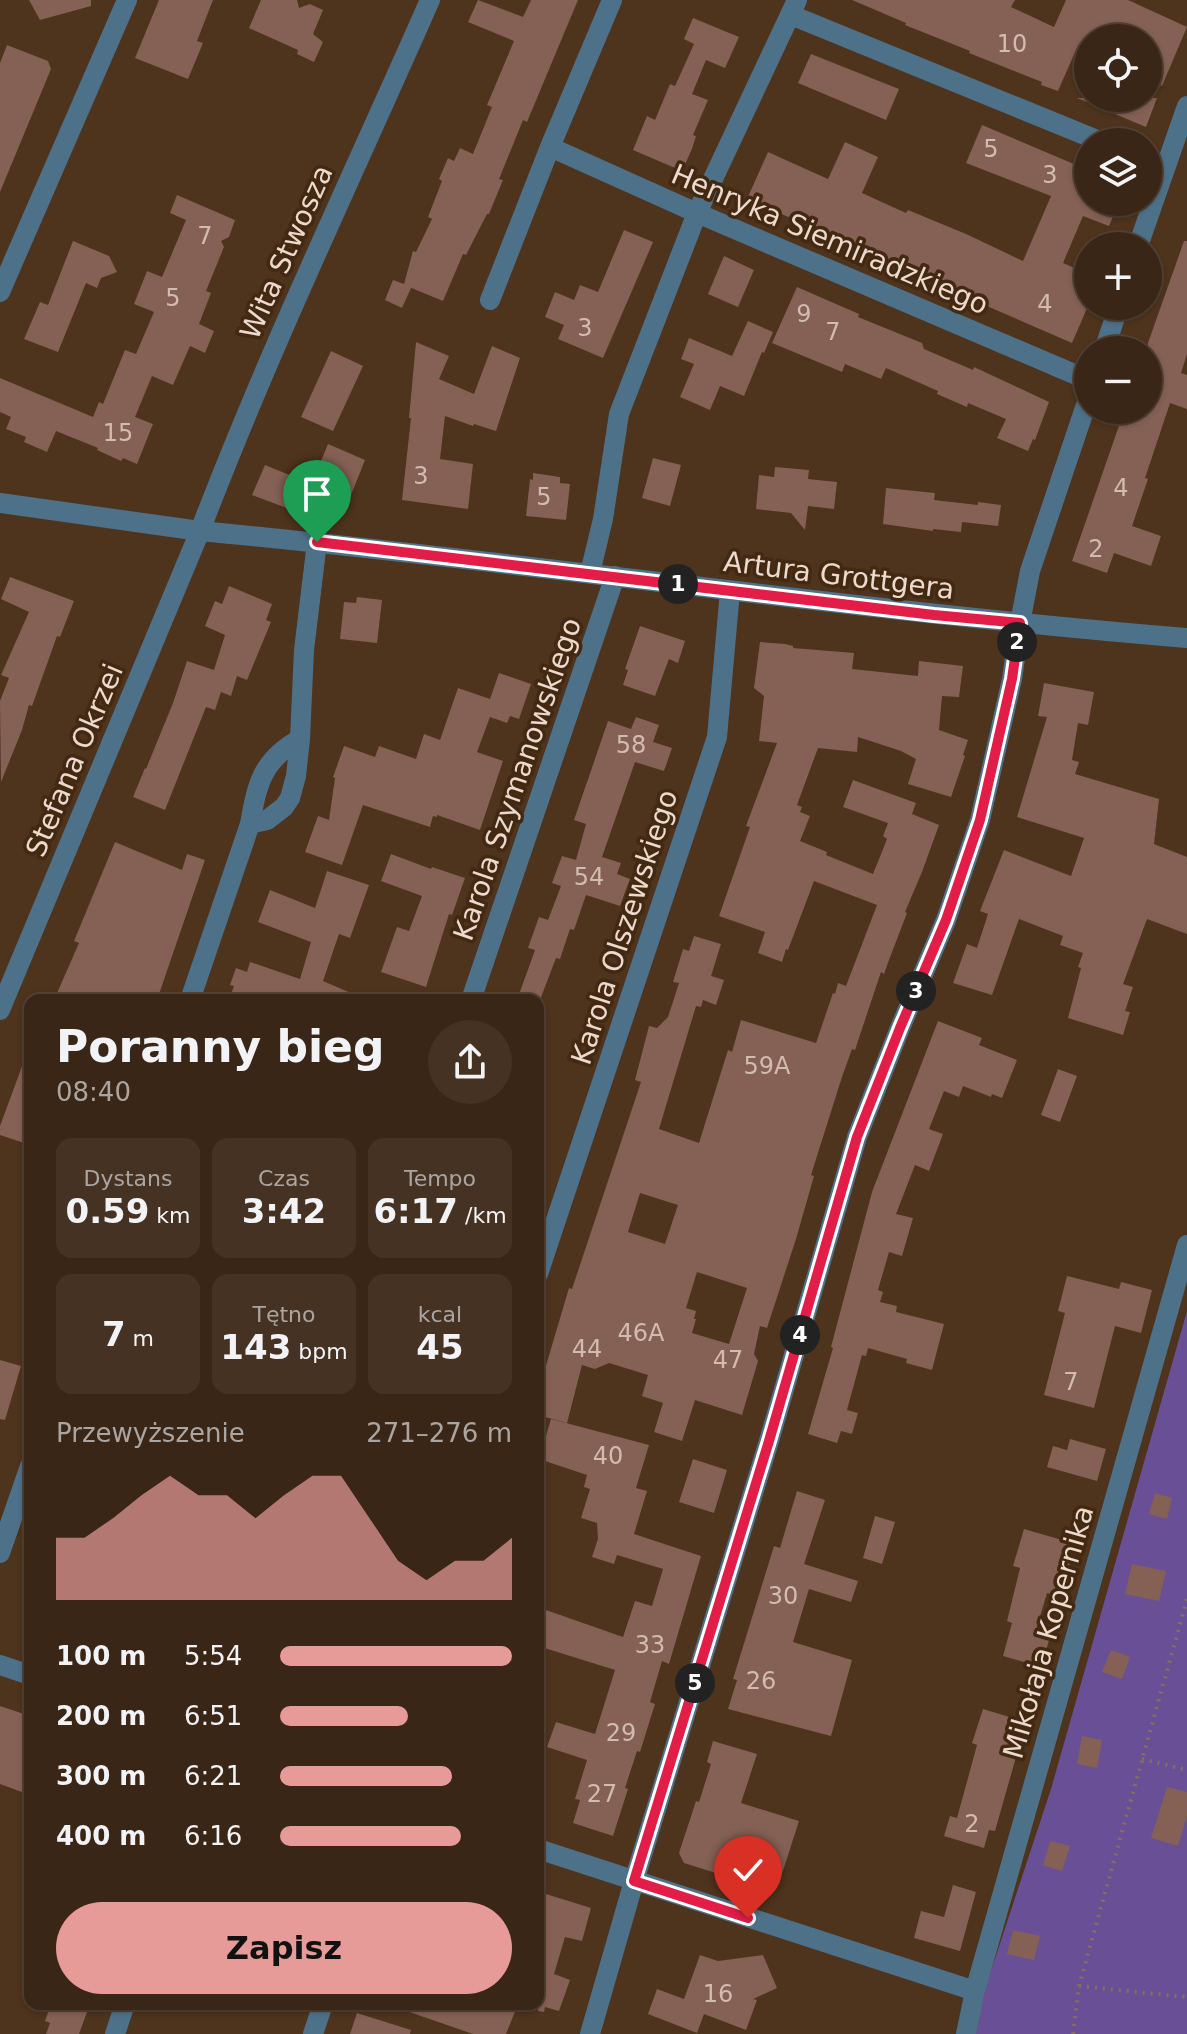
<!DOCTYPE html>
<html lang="pl">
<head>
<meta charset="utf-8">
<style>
  :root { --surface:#3a2616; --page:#453223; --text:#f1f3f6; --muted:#aba5a1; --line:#544335; --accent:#e69b98 }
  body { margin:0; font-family:"DejaVu Sans",sans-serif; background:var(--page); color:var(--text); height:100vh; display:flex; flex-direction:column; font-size:30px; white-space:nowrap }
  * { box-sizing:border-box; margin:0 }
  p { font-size:26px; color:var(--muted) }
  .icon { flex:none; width:44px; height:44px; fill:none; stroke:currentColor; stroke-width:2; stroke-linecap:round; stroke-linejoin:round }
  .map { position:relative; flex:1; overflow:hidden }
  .details { position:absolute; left:24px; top:994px; width:520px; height:1016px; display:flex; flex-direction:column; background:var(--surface); border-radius:16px; box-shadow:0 2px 6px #0004,0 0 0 2px var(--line) }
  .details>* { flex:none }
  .tools { position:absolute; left:1074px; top:24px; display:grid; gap:16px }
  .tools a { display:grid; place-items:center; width:88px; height:88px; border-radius:50%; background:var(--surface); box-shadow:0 2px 6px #0004,0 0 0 2px var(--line); font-size:40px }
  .pin { position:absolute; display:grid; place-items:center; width:68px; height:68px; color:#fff; margin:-82px -34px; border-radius:50% 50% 50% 0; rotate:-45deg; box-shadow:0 0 8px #0007 }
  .pin .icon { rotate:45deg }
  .km { position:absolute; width:40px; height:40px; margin:-20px; border-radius:50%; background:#222; color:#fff; font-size:22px; line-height:40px; text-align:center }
  .round { display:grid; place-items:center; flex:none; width:84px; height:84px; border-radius:42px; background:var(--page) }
  .headline { display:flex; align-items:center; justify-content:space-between; height:136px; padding:0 32px }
  h1 { font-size:44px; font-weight:700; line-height:60px }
  .metrics { display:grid; grid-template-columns:repeat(3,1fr); gap:12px; height:136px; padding:8px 32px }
  .metrics div { display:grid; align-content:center; border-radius:16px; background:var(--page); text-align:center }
  .metrics b { font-size:34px; font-weight:700 }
  .metrics small { font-size:22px; font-weight:400 }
  .metrics p { font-size:22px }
  .chart { height:224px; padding:16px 32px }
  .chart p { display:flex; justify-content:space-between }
  .chart svg { width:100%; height:144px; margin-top:8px; fill:var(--accent); opacity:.7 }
  .button { display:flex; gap:16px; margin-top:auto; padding:16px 32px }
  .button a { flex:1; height:92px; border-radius:48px; background:var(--accent); color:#111; font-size:32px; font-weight:700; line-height:92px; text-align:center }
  ul { padding:0 32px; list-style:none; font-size:26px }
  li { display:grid; grid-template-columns:128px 96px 1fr; align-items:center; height:60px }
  li i { height:20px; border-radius:10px; background:var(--accent) }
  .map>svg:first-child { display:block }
</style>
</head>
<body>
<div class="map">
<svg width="1187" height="2034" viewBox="0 0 1187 2034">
  <rect width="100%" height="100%" fill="#4e331d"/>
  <!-- green -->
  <path fill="#695096" d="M1187,1311V2034H976L986,1986L1051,1789Z"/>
  <!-- building -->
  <path fill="#856054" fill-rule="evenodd" d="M29,0H91V6L40,20Z
    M159,0H213L197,41L203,43L188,79L135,58Z
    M261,0H297L299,8L310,4L323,10L313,34L323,42L314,62L297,54L298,50L249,28Z
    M478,0L523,17L531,0H578L527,122L523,120L499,179L503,180L489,214H487L466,255L463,254L443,301L409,287L411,288L402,308L385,300L393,280L404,284L413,251L416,252L432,219L428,217L442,181L439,179L448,158L454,161L460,148L473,154L492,107L487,105L514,41L468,22Z
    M852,0H1015L1011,7L1054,27L1066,0H1128L1187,27L1162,86L1148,80V38H1088V55L1076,50L1058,91L1041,85L1042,82L969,53L970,51L905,25L906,23Z
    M693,18L739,37L725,68L706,60L692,94L708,100L693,135L696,136L692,149L682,171L633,150L647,116L655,120L670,84L675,86L694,44L684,39Z
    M7,45L48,61L51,69L0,192V63Z
    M811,54L899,89L886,120L798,83Z
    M1077,98H1157L1146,127Z
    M982,125L1088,170V202H1119L1109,226L1083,216L1063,263L1088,274V306L1072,343L957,293L958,291L747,199L768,152L828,179L845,142L878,157L862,193L906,213L908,210L966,234L1023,261L1051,196L966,163Z
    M177,195L235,220L229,237L221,241L224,247L206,291L211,293L199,324L214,331L205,353L190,346L173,385L152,376L135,417L153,424L137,464L123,458L121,461L97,450L98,448L56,431L47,452L24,442L26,437L6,429L11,417L0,412V378L93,417L99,402L103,404L125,350L136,354L154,312L134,304L147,271L162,277L186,220L170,213Z
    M624,230L653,242L603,358L558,339L564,325L545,317L555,292L574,300L580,285L598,292Z
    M73,241L109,256L117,272L101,278L97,288L86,283L58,352L24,339L40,302L48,305Z
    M1184,241H1187V354L1181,373L1187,375V409L1170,403L1145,478L1148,479L1132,526L1161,536L1151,566L1114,553L1107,573L1072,561L1121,420L1126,422L1130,410H1148V343Z
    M724,256L754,270L738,307L708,294Z
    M797,287L859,314L858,317L922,343L924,349L973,370L974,367L1049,402L1035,440L1033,439L1028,451L997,438L1006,419L968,403L967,407L937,394L938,391L886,368L881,379L845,364L842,372L772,343Z
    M748,321L773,332L764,353L762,352L744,396L720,386L710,410L680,397L694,364L681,359L689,338L732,356Z
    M416,342L449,356L439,379L474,394L492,346L520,358L496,431L474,424L473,426L445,416L440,459L473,464L468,509L402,500L411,418H409Z
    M331,351L363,366L333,431L301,417Z
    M328,444L365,460L347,505L309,490Z
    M653,458L681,465L670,506L642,498Z
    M265,465L304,481L292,510L252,495Z
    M775,467L809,470L808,479L837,482L834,509L808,506L805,530L791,513L756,509L759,475L774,477Z
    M533,473L560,477V483L570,484L566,520L526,516L530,479L533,480Z
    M886,488L935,493L934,500L978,505V502L1001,505L998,526L962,522L961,532L933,529V531L883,524Z
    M10,577L74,601L60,637L57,636L32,706L29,705L22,730L1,782L0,701L9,678L1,675L29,612L1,599Z
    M229,586L272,604L266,620L271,622L247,680L237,676L231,696L221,692L215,710L206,707L165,810L133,797L145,768L146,769L173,703L187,661L214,670L225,635L205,626L215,601L222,604Z
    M357,597L382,600L377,643L340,639L344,602L356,603Z
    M640,626L685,641L678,663L669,659L655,696L623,685L628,670L625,669Z
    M760,642L785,644L793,646V648L854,653L852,669L918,676L919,661L963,666L959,697L942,696L939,730L968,740L963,755L965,756L951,797L908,784L916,759L901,751L858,737L857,752L818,748L797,805L802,807L800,812L810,816L800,841L827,852L826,855L873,874L887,839L883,836L888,823L843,807L853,780L916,803L912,814L939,825L922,872L905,912L907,913L889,960L884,974L881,972L855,1050L852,1049L842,1077L811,1175L814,1176L796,1239L767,1328L760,1326L754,1354L758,1361L742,1415L695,1400L682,1441L654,1432L663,1403L642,1396L648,1375L609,1363L595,1369L582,1365L567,1423L538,1415V1378L542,1379L569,1288L572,1289L641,1082L635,1080L649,1026L657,1028L668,1017L679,983L673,982L683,949L689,951L694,936L721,944L711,976L724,980L716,1005L703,1000L701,1007L696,1006L659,1129L699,1143L728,1050L732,1052L741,1020L816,1043L833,993L835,994L838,983L846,986L877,905L814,881L788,950L786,949L782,962L758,953L765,932L719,916L750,827L746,826L777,743L759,741L764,696L754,688ZM640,1193L678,1205L665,1244L628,1232ZM697,1272L747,1288L729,1344L692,1333L696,1319H694L696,1311L686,1308Z
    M499,673L531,684L519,719L510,716L507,723L490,717L477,752L503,761L480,830L437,815V817L433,816L430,827L363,805L342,865L305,852L318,816L329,820L335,778L333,777L344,746L375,757L379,746L416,759L424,734L440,740L458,688L490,699Z
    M1044,683L1094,692L1088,725L1078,723L1072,760L1079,762L1075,774L1159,799L1154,844L1187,857V934L1147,919L1123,984L1133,987L1125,1011L1130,1012L1123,1035L1068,1018L1081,968L1078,967L1083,953L1060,945L1063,936L1019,919L992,995L953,983L967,944L977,948L988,914L980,911L1004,850L1071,876L1084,838L1017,817L1047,717L1038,716Z
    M636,717L659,725L653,742L672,748L664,771L635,762L602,857L621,863L617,874L630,879L620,906L586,895L574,930L570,929L560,959L556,958L540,1000H517L535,950L528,948L539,917L548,920L561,886L552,883L562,856L576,860L586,824L574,820L608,721L631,729Z
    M115,842L182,870L187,854L205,860L157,1000H54L79,943L74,941Z
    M391,854L431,869L432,867L465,878L452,915L449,914L426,987L381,972L397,927L409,931L422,896L381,881Z
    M327,871L369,885L350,938L339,934L323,981L367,1000H229L234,986L230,985L236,968L247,972L250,962L300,979L311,942L258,922L270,890L315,908Z
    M938,1021L982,1038L979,1045L1017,1060L1002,1098L992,1094L991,1097L963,1086L959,1097L944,1091L929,1129L943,1134L929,1171L915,1165L896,1214L913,1218L902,1256L889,1252L878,1290L883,1292L880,1302L897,1306L896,1312L944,1324L932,1370L906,1363L907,1359L868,1348L866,1356L862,1355L847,1410L858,1413L852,1434L841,1431L837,1443L808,1434L833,1348L831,1347L872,1192Z
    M28,1050L30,1051V1145L0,1135V1126Z
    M1058,1069L1077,1076L1060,1122L1041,1115Z
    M1067,1276L1119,1289L1121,1282L1152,1290L1141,1333L1115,1326L1094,1408L1044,1395L1065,1313L1058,1311Z
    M0,1360L21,1366L5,1420L0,1419Z
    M551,1419L649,1445L636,1488L647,1491L634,1534L701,1556L669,1664L662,1661L650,1702L655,1704L640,1752L637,1751L625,1788L628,1789L613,1836L573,1823L580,1800L575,1799L587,1760L547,1747L556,1722L595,1734L615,1670L538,1646V1626L543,1609L623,1637L635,1601L652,1606L663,1569L617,1555L614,1564L592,1557L598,1539L597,1523L581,1518L590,1489L584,1487L587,1475L539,1459Z
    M1070,1439L1106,1449L1097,1481L1047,1467L1053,1446L1067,1450Z
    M693,1459L727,1470L714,1513L679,1502Z
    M797,1491L825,1500L804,1564L858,1581L851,1602L809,1589L793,1642L852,1660L831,1736L728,1709L737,1680L733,1679L774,1546L780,1548Z
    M1155,1493L1172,1498L1167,1519L1149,1514Z
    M875,1516L895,1522L882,1564L863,1558Z
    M1024,1529L1069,1542L1063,1561L1070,1563L1061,1597L1047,1593L1036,1630L1051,1634L1041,1667L1003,1656L1012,1623L1007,1621L1020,1568L1013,1566Z
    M1132,1564L1166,1571L1159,1601L1125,1594Z
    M1111,1650L1130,1657L1122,1679L1102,1672Z
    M0,1706L30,1716V1795L0,1784Z
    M983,1709L1026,1722L995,1831L989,1830L984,1848L944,1836L950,1816L957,1818L977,1745L972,1743Z
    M1082,1736L1102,1740L1097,1768L1077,1764Z
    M713,1741L757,1754L741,1803L799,1821L779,1883L734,1868L733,1871L721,1867L719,1874L684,1863L679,1853L696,1801L699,1802L711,1764L707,1762Z
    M1167,1787L1187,1792V1816L1178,1846L1151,1838Z
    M1050,1841L1070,1846L1062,1871L1043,1865Z
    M953,1885L976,1892L960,1951L914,1938L921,1911L944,1917Z
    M546,1894L591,1908L582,1941L565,1937L554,1974L570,1980L559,2011L545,2007L544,2012L538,2011V1937L545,1913L540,1912Z
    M1013,1930L1040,1936L1034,1960L1007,1954Z
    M700,1955L718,1961L763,1955L777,1988L753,1999L757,2000L746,2030L704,2014L697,2033L648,2014L657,1989L684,1999Z
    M51,2004H64L87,2012L79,2034H46L50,2023L45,2021Z
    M395,2004H518L506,2034H473L395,2007Z
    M357,2013L411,2030L410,2034H350Z"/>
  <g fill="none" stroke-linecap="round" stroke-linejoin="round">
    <!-- path -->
    <path stroke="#866f5c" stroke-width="4" stroke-dasharray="2 6" stroke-linecap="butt" d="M1142,1759L1187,1770
      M1079,1986L1187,1997
      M1073,2034L1079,1986L1187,1599"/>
    <!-- minor -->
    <path stroke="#4e718a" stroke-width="20" d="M791,15L1102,142
      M550,147L697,213L1088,380
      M1138,246L1187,106
      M0,292L127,0
      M490,300L550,147L612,0
      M1104,350L1119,306
      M0,503L200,531C269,350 352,177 430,0
      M590,573L603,519L619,414L697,213L797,0
      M250,824L267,820L284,807L290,798L296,776L300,739L304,650L317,542
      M190,1000L250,824C257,784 262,760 300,739
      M471,1000L615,576
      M538,1274L717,737L730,591
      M0,1553L30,1466
      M0,1665L30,1675
      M538,1849L975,1991
      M115,2034L125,2004
      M313,2034L323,2004
      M590,2034L634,1881L769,1441L857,1137L900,1028L946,920L980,820L1012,679L1020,623L1030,571L1088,399
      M966,2034L975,1991L1187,1245"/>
    <!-- tertiary -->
    <path stroke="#4e718a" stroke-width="20" d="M0,1010L200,531C529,562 857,611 1187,638"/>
  </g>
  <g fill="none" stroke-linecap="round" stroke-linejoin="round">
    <defs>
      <path id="route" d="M317,542L934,615L1020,623L1012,679L980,820L946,920L900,1028L857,1137L769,1441L634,1881L748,1918"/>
    </defs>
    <!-- route casing -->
    <use href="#route" stroke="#fff" stroke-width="16"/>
    <!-- route -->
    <use href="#route" stroke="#e11d48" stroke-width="10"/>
  </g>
  <g text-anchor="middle" stroke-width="7" stroke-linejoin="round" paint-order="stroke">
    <!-- number labels -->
    <g font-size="24" fill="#d2bcaf">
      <text x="1012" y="52">10</text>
      <text x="991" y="157">5</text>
      <text x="1050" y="183">3</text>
      <text x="205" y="244">7</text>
      <text x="173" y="306">5</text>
      <text x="1045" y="312">4</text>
      <text x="804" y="322">9</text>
      <text x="585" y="336">3</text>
      <text x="833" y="340">7</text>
      <text x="118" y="441">15</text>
      <text x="421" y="484">3</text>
      <text x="1121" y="496">4</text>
      <text x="544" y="505">5</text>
      <text x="1096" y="557">2</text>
      <text x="631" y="753">58</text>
      <text x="589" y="885">54</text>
      <text x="767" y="1074">59A</text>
      <text x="641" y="1341">46A</text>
      <text x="587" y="1357">44</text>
      <text x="728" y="1368">47</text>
      <text x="1071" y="1390">7</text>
      <text x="608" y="1464">40</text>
      <text x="783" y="1604">30</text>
      <text x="650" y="1653">33</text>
      <text x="761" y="1689">26</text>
      <text x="621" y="1741">29</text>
      <text x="602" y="1802">27</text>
      <text x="972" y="1832">2</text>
      <text x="718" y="2002">16</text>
    </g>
    <!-- street labels -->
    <g font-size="28" fill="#ebdacd" stroke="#432912">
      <text transform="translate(830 239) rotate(23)" y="10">Henryka Siemiradzkiego</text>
      <text transform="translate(286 252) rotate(-66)" y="10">Wita Stwosza</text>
      <text transform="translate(839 575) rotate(7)" y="10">Artura Grottgera</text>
      <text transform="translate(74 760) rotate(-67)" y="10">Stefana Okrzei</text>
      <text transform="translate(517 779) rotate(-71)" y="10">Karola Szymanowskiego</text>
      <text transform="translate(624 927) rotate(-72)" y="10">Karola Olszewskiego</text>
      <text transform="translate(1048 1632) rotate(-74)" y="10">Mikołaja Kopernika</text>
    </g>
  </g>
</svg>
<div class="tools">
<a><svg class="icon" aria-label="locate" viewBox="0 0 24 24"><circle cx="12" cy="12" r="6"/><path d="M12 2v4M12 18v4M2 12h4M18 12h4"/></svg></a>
<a><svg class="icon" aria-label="layers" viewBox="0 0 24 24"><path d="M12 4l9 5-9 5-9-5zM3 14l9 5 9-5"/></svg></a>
<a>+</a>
<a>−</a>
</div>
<div class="pin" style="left:317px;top:542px;background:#1e9e55"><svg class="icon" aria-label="arrive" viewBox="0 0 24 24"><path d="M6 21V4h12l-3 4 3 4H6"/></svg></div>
<div class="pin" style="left:748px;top:1918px;background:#d93025"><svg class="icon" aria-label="check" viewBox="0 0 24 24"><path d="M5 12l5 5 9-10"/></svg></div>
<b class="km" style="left:678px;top:584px">1</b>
<b class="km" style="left:1017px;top:642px">2</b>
<b class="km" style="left:916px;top:991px">3</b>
<b class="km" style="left:800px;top:1335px">4</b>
<b class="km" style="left:695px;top:1683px">5</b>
<section class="details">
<div class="headline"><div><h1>Poranny bieg</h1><p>08:40</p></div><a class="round"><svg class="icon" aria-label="share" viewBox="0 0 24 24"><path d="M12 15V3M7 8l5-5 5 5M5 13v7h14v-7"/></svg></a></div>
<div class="metrics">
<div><p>Dystans</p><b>0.59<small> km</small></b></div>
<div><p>Czas</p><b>3:42</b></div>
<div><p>Tempo</p><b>6:17<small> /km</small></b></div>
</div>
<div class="metrics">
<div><b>7<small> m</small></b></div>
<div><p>Tętno</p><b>143<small> bpm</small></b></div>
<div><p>kcal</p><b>45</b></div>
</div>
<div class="chart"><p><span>Przewyższenie</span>271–276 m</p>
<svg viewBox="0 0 160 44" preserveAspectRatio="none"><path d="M0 44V25L10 25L20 19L30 12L40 6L50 12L60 12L70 19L80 12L90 6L100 6L110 19L120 32L130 38L140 32L150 32L160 25V44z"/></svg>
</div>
<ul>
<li><b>100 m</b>5:54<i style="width:100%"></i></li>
<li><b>200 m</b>6:51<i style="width:55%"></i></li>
<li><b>300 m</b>6:21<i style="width:74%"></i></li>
<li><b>400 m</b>6:16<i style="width:78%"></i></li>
</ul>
<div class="button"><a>Zapisz</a></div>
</section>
</div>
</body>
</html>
